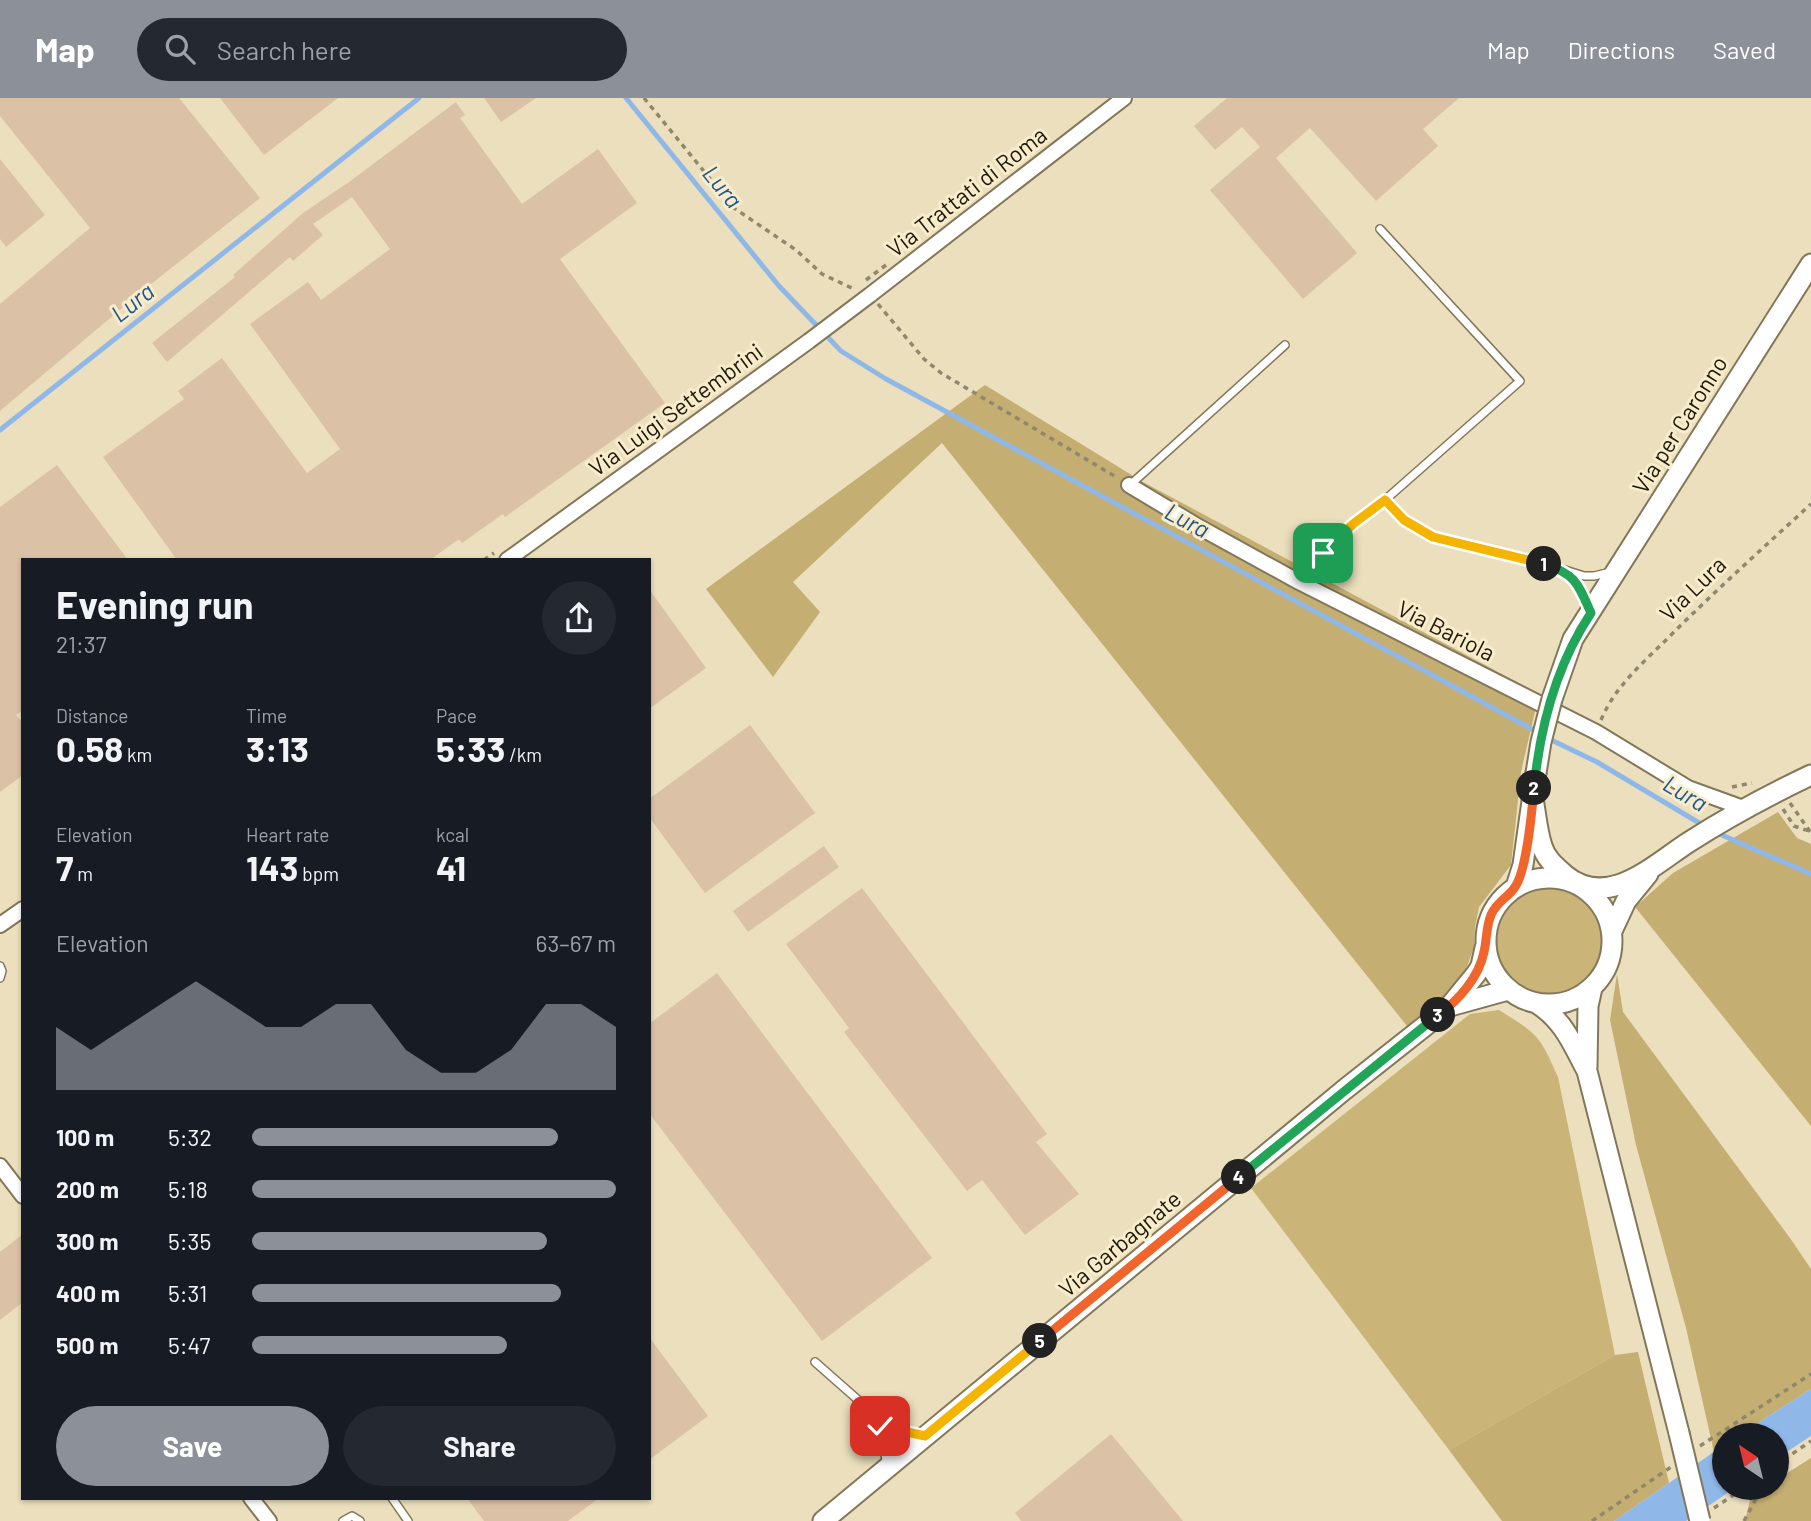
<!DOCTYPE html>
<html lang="en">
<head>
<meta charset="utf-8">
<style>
  :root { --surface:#171b24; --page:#242831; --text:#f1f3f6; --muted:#9ea1a6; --accent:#8c9099 }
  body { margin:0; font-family:Barlow,sans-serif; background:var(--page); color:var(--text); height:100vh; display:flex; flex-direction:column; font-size:26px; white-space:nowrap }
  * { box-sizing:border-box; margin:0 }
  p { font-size:23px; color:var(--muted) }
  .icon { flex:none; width:38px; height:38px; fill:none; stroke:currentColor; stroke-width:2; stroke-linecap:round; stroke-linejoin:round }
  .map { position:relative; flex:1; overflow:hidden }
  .panel { position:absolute; left:21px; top:460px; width:630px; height:942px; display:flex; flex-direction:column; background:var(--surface); border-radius:0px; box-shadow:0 2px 5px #0004 }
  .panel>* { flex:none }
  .needle { width:46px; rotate:325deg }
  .controls { position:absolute; left:1712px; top:1325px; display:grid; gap:14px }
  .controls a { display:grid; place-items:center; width:77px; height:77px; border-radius:50%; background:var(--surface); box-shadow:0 2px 5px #0004; font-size:35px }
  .pin { position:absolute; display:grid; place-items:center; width:60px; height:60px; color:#fff; margin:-30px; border-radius:14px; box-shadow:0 4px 10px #0006 }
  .km { position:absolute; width:35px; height:35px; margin:-18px; border-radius:50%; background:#222; color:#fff; font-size:19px; line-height:35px; text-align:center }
  .round { display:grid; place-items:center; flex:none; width:74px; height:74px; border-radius:37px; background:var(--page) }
  .summary { display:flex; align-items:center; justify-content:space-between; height:119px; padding:0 35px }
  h1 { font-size:38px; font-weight:700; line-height:52px }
  .figures { display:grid; grid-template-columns:repeat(3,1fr); gap:10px; height:119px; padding:7px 35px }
  .figures div { display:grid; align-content:center }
  .figures b { font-size:35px; font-weight:700 }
  .figures small { font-size:19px; font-weight:400 }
  .figures p { font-size:19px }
  .chart { height:196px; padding:14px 35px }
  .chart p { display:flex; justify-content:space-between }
  .chart svg { width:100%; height:126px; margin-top:7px; fill:var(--accent); opacity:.7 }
  .button { display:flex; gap:14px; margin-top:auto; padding:14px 35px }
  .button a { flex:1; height:80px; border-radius:42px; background:var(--accent); color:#fff; font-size:28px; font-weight:700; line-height:80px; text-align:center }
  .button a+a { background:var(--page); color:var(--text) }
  ul { padding:0 35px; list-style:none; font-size:23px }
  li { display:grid; grid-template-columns:112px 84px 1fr; align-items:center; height:52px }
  li i { height:18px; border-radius:9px; background:var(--accent) }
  header { display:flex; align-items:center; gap:42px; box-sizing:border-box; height:98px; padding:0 35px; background:var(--accent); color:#fff }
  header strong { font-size:33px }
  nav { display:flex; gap:38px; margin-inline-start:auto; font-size:24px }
  .search { width:490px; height:63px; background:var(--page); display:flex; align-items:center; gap:18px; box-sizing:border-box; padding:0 24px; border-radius:38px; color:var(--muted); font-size:26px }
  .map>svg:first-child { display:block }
</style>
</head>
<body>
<header>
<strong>Map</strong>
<div class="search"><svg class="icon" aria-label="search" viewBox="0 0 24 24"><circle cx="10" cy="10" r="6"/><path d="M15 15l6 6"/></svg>Search here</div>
<nav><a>Map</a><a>Directions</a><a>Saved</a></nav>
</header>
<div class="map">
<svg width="1811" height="1423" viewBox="0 0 1811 1423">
  <rect width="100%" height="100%" fill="#ebdfbd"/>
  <!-- green -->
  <path fill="#cab478" d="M1497 843a52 52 0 1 1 104 0a52 52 0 1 1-104 0Z
    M1499,912C1538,936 1540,938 1558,979L1615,1257L1449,1352L1251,1090L1470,916Z"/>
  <!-- forest -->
  <path fill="#c4ae71" d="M985,287L1143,384L1539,596L1521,674L1511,767L1479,809L1475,829L1474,849L1465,874L1442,901L1407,928L942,345L793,484L820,514L773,579L706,491Z
    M1778,714L1797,740L1811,746V1028L1635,809L1673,775Z
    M1617,876L1623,914L1790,1140L1811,1171V1291L1739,1337H1724V1347L1714,1354L1686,1230L1636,1047L1610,922Z
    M1638,1254L1669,1385L1614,1423H1502L1449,1352L1615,1257Z
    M1811,1360V1423H1745L1751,1398L1765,1390H1776V1382Z"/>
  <!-- water -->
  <path fill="#8fb8e9" d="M1811,1291V1338L1776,1361V1337H1739Z
    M1724,1347V1390H1735L1686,1423H1614Z"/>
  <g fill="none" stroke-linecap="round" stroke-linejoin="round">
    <!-- stream -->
    <path stroke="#8fb8e9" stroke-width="5" d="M626,0L779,188L841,253L886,281L1539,635
      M0,332L419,0
      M1547,640L1597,664L1706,729
      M1715,734L1811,776"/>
  </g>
  <!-- building -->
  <path fill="#dbc2a7" d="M0,0H179L260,100L141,194L0,313V206L90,130L0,18Z
    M220,0H338L264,57Z
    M484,0H536L501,24Z
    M1227,0H1459L1423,31L1438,48L1376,103L1310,30L1276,60L1357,155L1303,201L1210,92L1260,49L1242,29L1215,52L1194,28Z
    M456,4L465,17L460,20L522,106L598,51L637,105L560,161L665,305L505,419L503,416L462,445L459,441L430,462H177L103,359L184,301L178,293L222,260L307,375L340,351L250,226L308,184L321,202L390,151L352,99L313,126L323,137L293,163L290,159L167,264L152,245L235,179L233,177L303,115L349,84Z
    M0,61L45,117L6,149L0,141Z
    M57,367L128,462H23V612L16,617L23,625V677L0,694V409Z
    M649,491L706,570L649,611Z
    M750,627L815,715L705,795L649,719V701Z
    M824,748L839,769L748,834L733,813Z
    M862,790L1047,1036L1036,1044L1079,1096L1025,1137L982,1082L967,1093L844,934L849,930L786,846Z
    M717,875L932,1160L822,1243L649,1015V926Z
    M23,1136V1204L0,1222V1154Z
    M649,1239L708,1318L649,1362Z
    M1111,1336L1183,1423H1021L1015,1415Z
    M467,1400H599L568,1423H484Z"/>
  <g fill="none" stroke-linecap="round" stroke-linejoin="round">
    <defs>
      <path id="lane" d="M1130,387L1285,247
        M1385,402L1404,421L1433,439L1530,461L1584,478H1594L1611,474
        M1567,475L1576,484L1588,510
        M1299,484L1323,455L1353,426L1385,402L1520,283L1380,131
        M0,868L2,873L0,880
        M815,1264L857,1301L880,1328L887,1368
        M880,1328L921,1337
        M392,1400L408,1423
        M343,1423L352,1418L360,1423"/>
      <path id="street" d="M870,197L1124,0
        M1129,387L1199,429L1299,484L1596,634L1688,690L1746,711
        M507,462L809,243
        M0,827L23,811
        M0,1068L23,1098
        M251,1400L269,1423"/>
      <path id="secondary" d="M1552,601L1573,541L1811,166
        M1533,701C1536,716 1537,733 1542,748C1546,761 1555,768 1565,777C1608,812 1652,768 1689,744C1728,719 1769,697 1811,677
        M1486 843a63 63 0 1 1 126 0a63 63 0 1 1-126 0Z
        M1516,789L1523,767L1536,675
        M1612,833L1626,803L1648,776
        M1538,906C1564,923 1573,947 1587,973L1679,1335
        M1450,908L1508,892
        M1587,969L1588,908L1592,890
        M823,1423L1344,992L1449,909L1476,876L1481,868L1485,850"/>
    </defs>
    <!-- lane casing -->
    <use href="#lane" stroke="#827759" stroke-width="10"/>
    <!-- street casing -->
    <use href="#street" stroke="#827759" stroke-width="18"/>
    <!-- secondary casing -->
    <use href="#secondary" stroke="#827759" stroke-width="23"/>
    <!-- path -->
    <path stroke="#90876f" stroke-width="3.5" stroke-dasharray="5 5" stroke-linecap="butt" d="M644,0L734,110L796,152L822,176L854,191
      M878,206L924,261L941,275L1116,379
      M484,462L494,455
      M1601,622C1615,588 1644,564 1669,539C1715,493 1763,450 1811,406
      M1732,689L1752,685
      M1790,705L1811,735
      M1783,711L1794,728L1809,733
      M1700,1348L1811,1276
      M1776,1367L1811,1343
      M1714,1410L1744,1390
      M1592,1423L1671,1369
      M1744,1423L1762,1390"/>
    <!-- lane -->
    <use href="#lane" stroke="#fff" stroke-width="7"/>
    <!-- street -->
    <use href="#street" stroke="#fff" stroke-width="14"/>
    <!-- secondary -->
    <use href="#secondary" stroke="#fff" stroke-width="19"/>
    <defs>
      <path id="street-bridge" d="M809,243L870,197"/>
      <path id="secondary-bridge" d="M1536,675L1541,644L1552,601
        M1679,1335L1700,1423"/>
    </defs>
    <!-- street-bridge casing -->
    <use href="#street-bridge" stroke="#827759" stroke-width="18" stroke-linecap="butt"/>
    <!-- secondary-bridge casing -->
    <use href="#secondary-bridge" stroke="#827759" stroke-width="23" stroke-linecap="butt"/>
    <!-- path-bridge -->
    <path stroke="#90876f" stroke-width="3.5" stroke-dasharray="5 5" stroke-linecap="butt" d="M866,182L886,167"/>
    <!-- street-bridge -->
    <use href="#street-bridge" stroke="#fff" stroke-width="14"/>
    <!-- secondary-bridge -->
    <use href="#secondary-bridge" stroke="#fff" stroke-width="19"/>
  </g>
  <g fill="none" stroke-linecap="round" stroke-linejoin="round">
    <defs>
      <path id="split-1" d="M1323,455L1353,426L1385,402L1404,422L1433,439L1544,466"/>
      <path id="split-2" d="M1534,690C1540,629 1557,566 1591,515C1578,486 1576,476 1544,466"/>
      <path id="split-3" d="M1438,917C1459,902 1479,879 1484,854C1487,841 1486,829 1491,817C1497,803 1508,800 1515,789C1527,772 1532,712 1534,690"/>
      <path id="split-4" d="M1239,1079L1438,917"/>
      <path id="split-5" d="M1040,1243L1239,1079"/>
      <path id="split-6" d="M880,1328L925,1338L1040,1243"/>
    </defs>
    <!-- split-1 casing -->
    <use href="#split-1" stroke="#fff" stroke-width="14"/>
    <!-- split-2 casing -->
    <use href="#split-2" stroke="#fff" stroke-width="14"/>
    <!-- split-3 casing -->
    <use href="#split-3" stroke="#fff" stroke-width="14"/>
    <!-- split-4 casing -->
    <use href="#split-4" stroke="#fff" stroke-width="14"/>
    <!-- split-5 casing -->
    <use href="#split-5" stroke="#fff" stroke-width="14"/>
    <!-- split-6 casing -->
    <use href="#split-6" stroke="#fff" stroke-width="14"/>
    <!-- split-1 -->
    <use href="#split-1" stroke="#f5b400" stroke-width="9"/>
    <!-- split-2 -->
    <use href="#split-2" stroke="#22a559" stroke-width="9"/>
    <!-- split-3 -->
    <use href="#split-3" stroke="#f0652b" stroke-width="9"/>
    <!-- split-4 -->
    <use href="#split-4" stroke="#22a559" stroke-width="9"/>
    <!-- split-5 -->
    <use href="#split-5" stroke="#f0652b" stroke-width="9"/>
    <!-- split-6 -->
    <use href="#split-6" stroke="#f5b400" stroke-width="9"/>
  </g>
  <g text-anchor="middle" stroke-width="6" stroke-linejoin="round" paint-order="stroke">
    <!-- street labels -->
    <g font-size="23" fill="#1c180c" stroke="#f9ecca">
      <text transform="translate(967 94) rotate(-38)" y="8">Via Trattati di Roma</text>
      <text transform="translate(676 312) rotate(-36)" y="8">Via Luigi Settembrini</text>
      <text transform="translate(1680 327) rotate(-58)" y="8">Via per Caronno</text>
      <text transform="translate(1693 491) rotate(-44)" y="8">Via Lura</text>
      <text transform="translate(1446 533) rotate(27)" y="8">Via Bariola</text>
      <text transform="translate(1120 1146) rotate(-40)" y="8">Via Garbagnate</text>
    </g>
    <!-- water labels -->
    <g font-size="24" font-style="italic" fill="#205692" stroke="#f9ecca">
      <text transform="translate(722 89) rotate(51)" y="8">Lura</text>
      <text transform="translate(133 205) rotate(-38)" y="8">Lura</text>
      <text transform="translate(1187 423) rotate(28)" y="8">Lura</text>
      <text transform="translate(1685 696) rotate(31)" y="8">Lura</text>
    </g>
  </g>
</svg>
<div class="controls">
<a><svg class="needle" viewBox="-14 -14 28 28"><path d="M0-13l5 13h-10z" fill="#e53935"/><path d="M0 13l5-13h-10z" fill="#9ea1a6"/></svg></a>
</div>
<div class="pin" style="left:1323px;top:455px;background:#1e9e55"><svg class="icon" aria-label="arrive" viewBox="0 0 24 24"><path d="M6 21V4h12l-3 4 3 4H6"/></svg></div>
<div class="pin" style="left:880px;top:1328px;background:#d93025"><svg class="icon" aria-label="check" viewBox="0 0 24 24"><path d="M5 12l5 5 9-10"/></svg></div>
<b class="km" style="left:1544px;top:466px">1</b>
<b class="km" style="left:1534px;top:690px">2</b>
<b class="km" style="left:1438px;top:917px">3</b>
<b class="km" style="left:1239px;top:1079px">4</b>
<b class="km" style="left:1040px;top:1243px">5</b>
<section class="panel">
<div class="summary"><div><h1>Evening run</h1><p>21:37</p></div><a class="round"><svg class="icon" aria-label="share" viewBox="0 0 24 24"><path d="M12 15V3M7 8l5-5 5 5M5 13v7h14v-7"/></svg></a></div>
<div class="figures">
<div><p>Distance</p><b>0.58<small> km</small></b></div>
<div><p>Time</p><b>3:13</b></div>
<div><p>Pace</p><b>5:33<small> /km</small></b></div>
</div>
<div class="figures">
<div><p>Elevation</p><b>7<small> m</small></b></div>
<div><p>Heart rate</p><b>143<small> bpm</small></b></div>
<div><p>kcal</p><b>41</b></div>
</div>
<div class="chart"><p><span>Elevation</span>63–67 m</p>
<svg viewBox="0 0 160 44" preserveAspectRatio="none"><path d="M0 44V22L10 30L20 22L30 14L40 6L50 14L60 22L70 22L80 14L90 14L100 30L110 38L120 38L130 30L140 14L150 14L160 22V44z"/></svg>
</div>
<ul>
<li><b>100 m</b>5:32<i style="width:84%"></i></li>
<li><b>200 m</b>5:18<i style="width:100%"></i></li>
<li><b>300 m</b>5:35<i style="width:81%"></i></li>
<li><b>400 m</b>5:31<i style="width:85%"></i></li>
<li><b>500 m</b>5:47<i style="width:70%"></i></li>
</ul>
<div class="button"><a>Save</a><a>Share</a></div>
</section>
</div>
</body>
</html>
